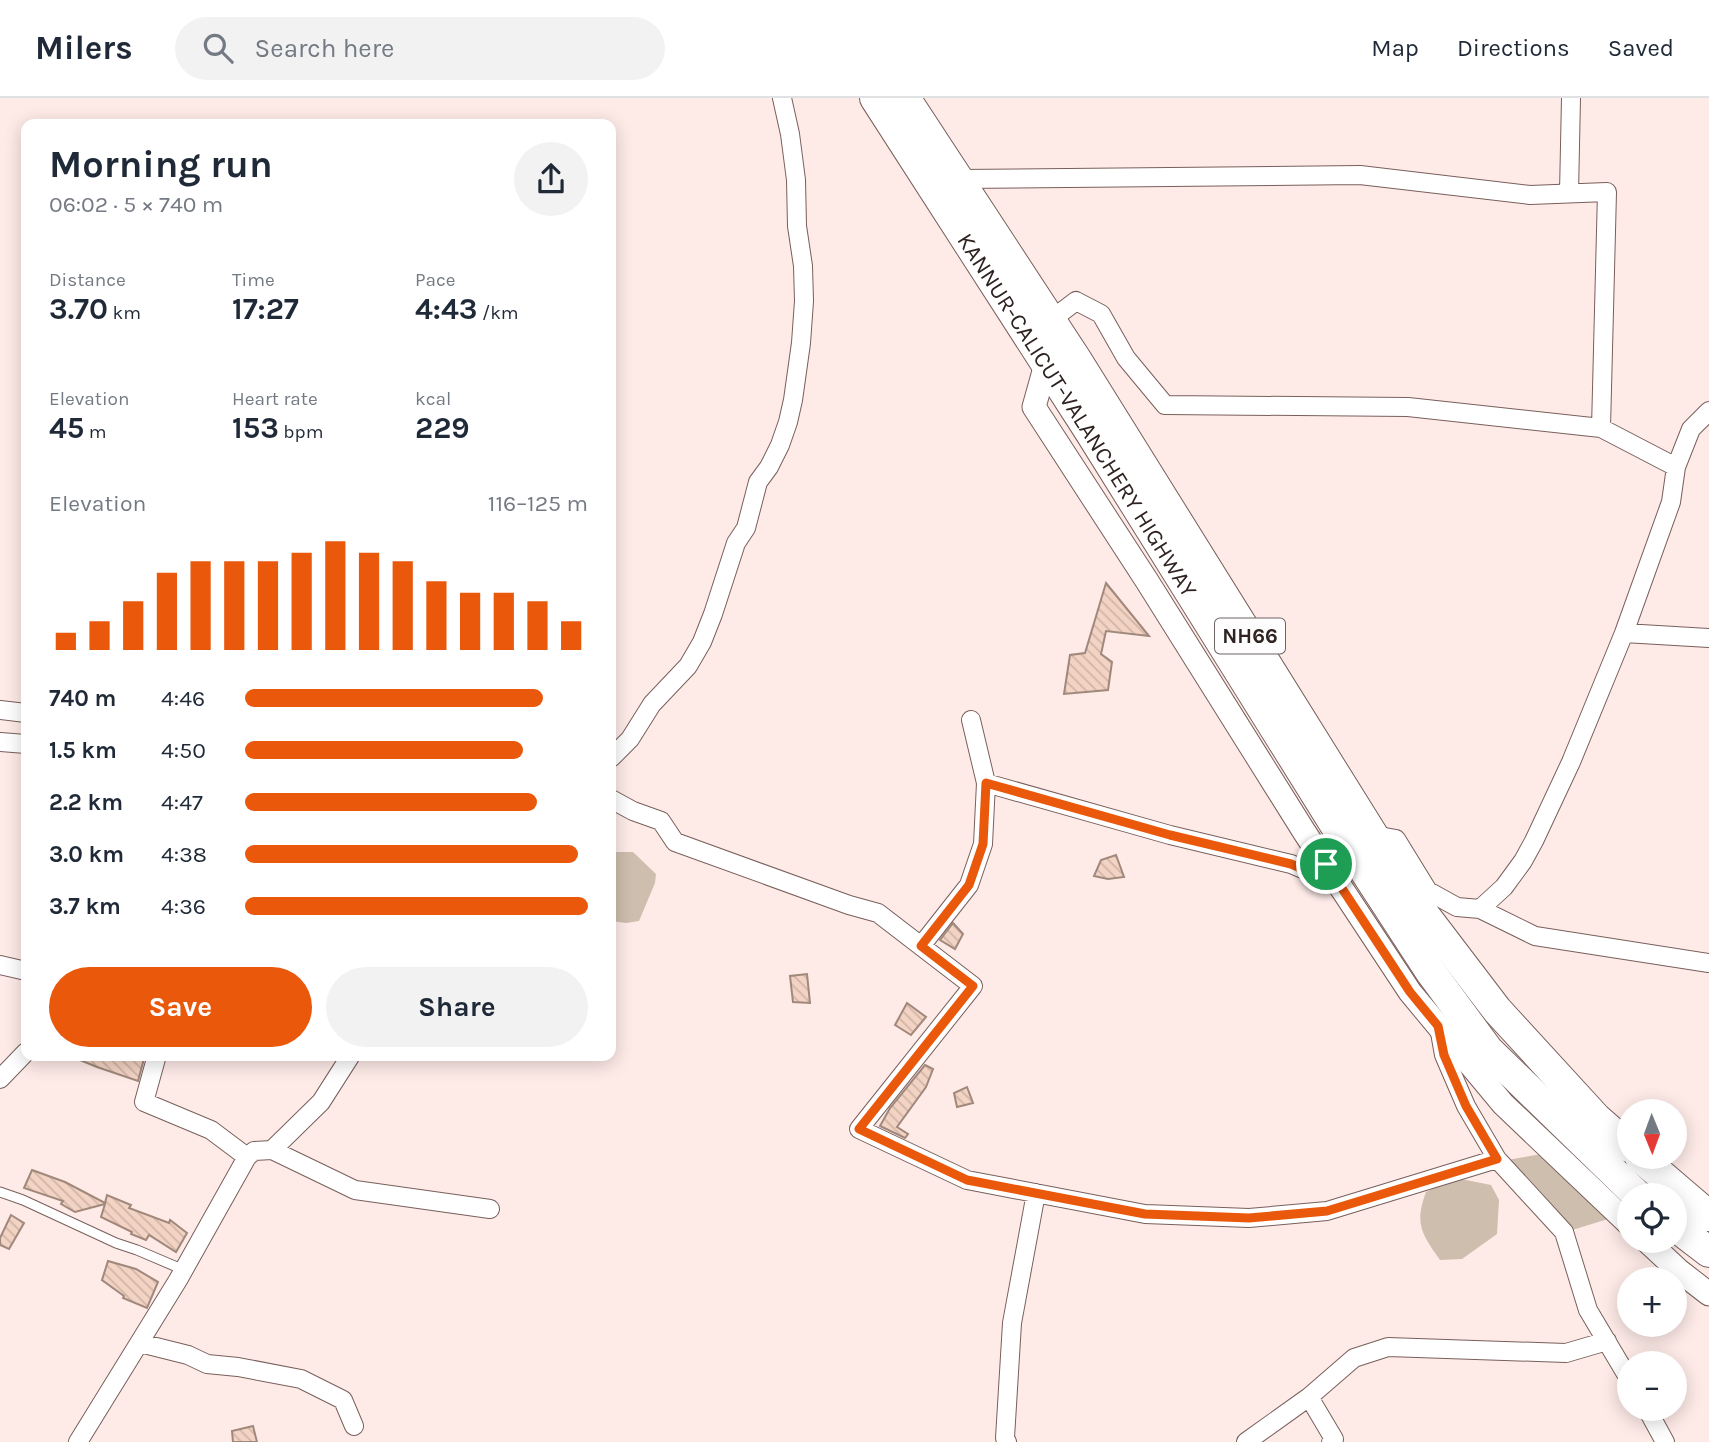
<!DOCTYPE html>
<html lang="en">
<head>
<meta charset="utf-8">
<style>
  :root { --surface:#fff; --page:#f2f2f3; --text:#1f2937; --muted:#747a83; --line:#e0e1e3; --accent:#ea580c }
  body { margin:0; font-family:Karla,sans-serif; background:var(--page); color:var(--text); height:100vh; display:flex; flex-direction:column; font-size:26px; white-space:nowrap }
  * { box-sizing:border-box; margin:0 }
  p { font-size:23px; color:var(--muted) }
  .icon { flex:none; width:38px; height:38px; fill:none; stroke:currentColor; stroke-width:2; stroke-linecap:round; stroke-linejoin:round }
  .map { position:relative; flex:1; overflow:hidden }
  .panel { position:absolute; left:21px; top:21px; width:595px; height:942px; display:flex; flex-direction:column; background:var(--surface); border-radius:14px; box-shadow:0 4px 18px #0003 }
  .panel>* { flex:none }
  .needle { width:46px; rotate:179deg }
  .fabs { position:absolute; left:1617px; top:1001px; display:grid; gap:14px }
  .fabs a { display:grid; place-items:center; width:70px; height:70px; border-radius:50%; background:var(--surface); box-shadow:0 4px 18px #0003; font-size:35px }
  .pin { position:absolute; display:grid; place-items:center; width:60px; height:60px; color:#fff; margin:-30px; border:4px solid #fff; border-radius:50%; box-shadow:0 2px 7px #0007 }
  .round { display:grid; place-items:center; flex:none; width:74px; height:74px; border-radius:37px; background:var(--page) }
  .overview { display:flex; align-items:center; justify-content:space-between; height:119px; padding:0 28px }
  h1 { font-size:38px; font-weight:700; line-height:52px }
  .metrics { display:grid; grid-template-columns:repeat(3,1fr); gap:10px; height:119px; padding:7px 28px }
  .metrics div { display:grid; align-content:center }
  .metrics b { font-size:30px; font-weight:700 }
  .metrics small { font-size:19px; font-weight:400 }
  .metrics p { font-size:19px }
  .chart { height:196px; padding:14px 28px }
  .chart p { display:flex; justify-content:space-between }
  .chart svg { width:100%; height:126px; margin-top:7px; stroke:var(--accent); stroke-width:6 }
  .cta { display:flex; gap:14px; margin-top:auto; padding:14px 28px }
  .cta a { flex:1; height:80px; border-radius:42px; background:var(--accent); color:#fff; font-size:28px; font-weight:700; line-height:80px; text-align:center }
  .cta a+a { background:var(--page); color:var(--text) }
  ul { padding:0 28px; list-style:none; font-size:23px }
  li { display:grid; grid-template-columns:112px 84px 1fr; align-items:center; height:52px }
  li i { height:18px; border-radius:9px; background:var(--accent) }
  header { display:flex; align-items:center; gap:42px; box-sizing:border-box; height:98px; padding:0 35px; background:var(--surface); border-bottom:2px solid var(--line) }
  header strong { font-size:33px }
  nav { display:flex; gap:38px; margin-inline-start:auto; font-size:24px }
  .search { width:490px; height:63px; background:var(--page); display:flex; align-items:center; gap:18px; box-sizing:border-box; padding:0 24px; border-radius:38px; color:var(--muted); font-size:26px }
  .map>svg:first-child { display:block }
</style>
</head>
<body>
<header>
<strong>Milers</strong>
<div class="search"><svg class="icon" aria-label="search" viewBox="0 0 24 24"><circle cx="10" cy="10" r="6"/><path d="M15 15l6 6"/></svg>Search here</div>
<nav><a>Map</a><a>Directions</a><a>Saved</a></nav>
</header>
<div class="map">
<svg width="1709" height="1344" viewBox="0 0 1709 1344">
  <defs>
    <pattern id="building-back-hatch" width="6" height="6" patternUnits="userSpaceOnUse" patternTransform="scale(1.75)"><rect width="6" height="6" fill="#f3d3c3"/><path d="M-1 5l2 2M0 0l6 6M5-1l2 2" fill="none" stroke="#d1b5a7"/></pattern>
  </defs>
  <rect width="100%" height="100%" fill="#feebe8"/>
  <!-- park -->
  <path fill="#cdbeae" d="M611,754H633L656,776L655,785L639,823L626,825L611,823Z
    M1566,1052L1608,1121L1569,1133L1507,1062Z
    M1456,1080L1491,1087L1499,1102L1497,1136L1462,1161L1440,1162C1422,1136 1414,1126 1426,1094Z"/>
  <!-- building -->
  <path fill="url(#building-back-hatch)" stroke="#a0887b" stroke-width="2" d="M1106,485L1149,538L1106,533L1101,556L1112,564L1108,592L1064,596L1070,557L1085,555Z
    M1116,757L1124,779L1108,781L1094,778L1101,762Z
    M953,825L963,836L955,851L940,842Z
    M807,876L810,905L793,904L790,878Z
    M907,905L926,919L911,937L895,927Z
    M68,957H145L138,983L97,969Z
    M925,967L933,971L926,989L897,1029L908,1036L905,1040L880,1028L890,1010Z
    M967,989L973,1005L957,1009L954,995Z
    M32,1072L65,1084L105,1105L107,1097L131,1107L129,1110L169,1125L170,1122L187,1135L176,1154L149,1137L146,1142L131,1136L132,1134L101,1119L105,1106L75,1114L61,1106L63,1103L24,1090Z
    M11,1117L24,1125L9,1151L0,1147V1140Z
    M108,1163L136,1171L158,1184L147,1210L123,1200L124,1198L102,1182Z
    M253,1328L257,1344H233L232,1333Z"/>
  <g fill="none" stroke-linecap="round" stroke-linejoin="round">
    <defs>
      <path id="service" d="M0,1094L23,1102L116,1145L137,1152L184,1172"/>
      <path id="minor" d="M958,81L1360,77L1530,97L1607,94L1601,330
        M1569,95L1571,0
        M1051,222L1076,203L1101,216L1126,260L1165,307L1408,309L1601,330L1676,369
        M1624,535L1709,540
        M0,612L26,615
        M0,644L26,646
        M611,660L630,641L652,606L688,568L702,544L713,516L736,445L746,430L758,384L769,369L780,347L788,324L793,302L801,245L804,203L803,168L797,128L796,82L790,36L782,0
        M986,685L1170,737L1291,766L1310,774L1326,766
        M611,701L633,713L661,723L675,744L849,807L878,815L973,888L859,1031L967,1082L1145,1116L1249,1120L1327,1113L1497,1061
        M1374,737L1396,741L1428,793L1457,809L1480,811L1504,789L1523,763L1534,743L1571,664L1624,535L1671,404L1676,369L1691,331L1709,313
        M1480,811L1535,838L1709,865
        M921,848L969,787L983,746L986,685L971,622
        M0,867L26,873
        M1439,929L1444,957L1466,1008L1497,1061L1564,1134L1588,1212L1629,1281
        M157,957L144,1004L211,1032L247,1059
        M0,981L26,954
        M272,1052L321,1004L351,957
        M140,1245L188,1257L207,1266L238,1269L301,1281L343,1302L354,1328
        M1309,1299L1354,1260L1388,1249L1566,1255L1607,1243
        M1647,1311L1665,1344
        M78,1344L178,1182L247,1059L254,1053L272,1052L355,1092L490,1111
        M1007,1344L1005,1340L1012,1225L1036,1095
        M1246,1344L1309,1299L1334,1341L1331,1344"/>
      <path id="tertiary" d="M1046,266L1034,309L1147,483L1305,735L1410,894L1503,1006L1629,1126
        M1647,1143L1678,1172L1709,1196"/>
      <g id="trunk">
        <path id="s1" d="M875,0L1090,334L1337,730L1430,873L1488,952L1637,1097"/>
        <path d="M905,0L1076,261L1414,803L1497,912L1596,1020L1629,1049"/>
        <path d="M1640,1059L1709,1118"/>
        <path d="M1675,1128L1709,1154"/>
      </g>
    </defs>
    <!-- service casing -->
    <use href="#service" stroke="#785f5b" stroke-width="11"/>
    <!-- minor casing -->
    <use href="#minor" stroke="#785f5b" stroke-width="20"/>
    <!-- tertiary casing -->
    <use href="#tertiary" stroke="#785f5b" stroke-width="25"/>
    <!-- trunk casing -->
    <use href="#trunk" stroke="#785f5b" stroke-width="32"/>
    <!-- service -->
    <use href="#service" stroke="#fff" stroke-width="9"/>
    <!-- minor -->
    <use href="#minor" stroke="#fff" stroke-width="18"/>
    <!-- tertiary -->
    <use href="#tertiary" stroke="#fff" stroke-width="23"/>
    <!-- trunk -->
    <use href="#trunk" stroke="#fff" stroke-width="30"/>
  </g>
  <g fill="none" stroke-linecap="round" stroke-linejoin="round">
    <defs>
      <path id="route" d="M986,685L1170,737L1291,766L1310,774L1326,766L1410,894L1438,928L1444,957L1466,1008L1497,1061L1327,1113L1249,1120L1145,1116L967,1082L859,1031L973,888L921,848L969,787L983,746Z"/>
    </defs>
    <!-- route casing -->
    <use href="#route" stroke="#fff" stroke-width="14"/>
    <!-- route -->
    <use href="#route" stroke="#ea580c" stroke-width="9"/>
  </g>
  <g text-anchor="middle" stroke-width="6" stroke-linejoin="round" paint-order="stroke">
    <!-- shield labels -->
    <rect fill="#fdfdfd" stroke="#6c6463" stroke-width="2" x="1215" y="520.5" width="70" height="35" rx="5"/>
    <g font-size="21" font-weight="bold" fill="#2e2321">
      <text x="1250" y="545">NH66</text>
    </g>
    <!-- street labels -->
    <g font-size="23" fill="#2e2321" stroke="#fdfdfd">
      <text dy="8" stroke="none"><textPath href="#s1" startOffset="376">KANNUR-CALICUT-VALANCHERY HIGHWAY</textPath></text>
    </g>
  </g>
</svg>
<div class="fabs">
<a><svg class="needle" viewBox="-14 -14 28 28"><path d="M0-13l5 13h-10z" fill="#e53935"/><path d="M0 13l5-13h-10z" fill="#747a83"/></svg></a>
<a><svg class="icon" aria-label="locate" viewBox="0 0 24 24"><circle cx="12" cy="12" r="6"/><path d="M12 2v4M12 18v4M2 12h4M18 12h4"/></svg></a>
<a>+</a>
<a>−</a>
</div>
<div class="pin" style="left:1326px;top:766px;background:#1e9e55"><svg class="icon" aria-label="arrive" viewBox="0 0 24 24"><path d="M6 21V4h12l-3 4 3 4H6"/></svg></div>
<section class="panel">
<div class="overview"><div><h1>Morning run</h1><p>06:02 · 5 × 740 m</p></div><a class="round"><svg class="icon" aria-label="share" viewBox="0 0 24 24"><path d="M12 15V3M7 8l5-5 5 5M5 13v7h14v-7"/></svg></a></div>
<div class="metrics">
<div><p>Distance</p><b>3.70<small> km</small></b></div>
<div><p>Time</p><b>17:27</b></div>
<div><p>Pace</p><b>4:43<small> /km</small></b></div>
</div>
<div class="metrics">
<div><p>Elevation</p><b>45<small> m</small></b></div>
<div><p>Heart rate</p><b>153<small> bpm</small></b></div>
<div><p>kcal</p><b>229</b></div>
</div>
<div class="chart"><p><span>Elevation</span>116–125 m</p>
<svg viewBox="0 0 160 44" preserveAspectRatio="none"><path d="M5 44V38M15 44V34M25 44V27M35 44V17M45 44V13M55 44V13M65 44V13M75 44V10M85 44V6M95 44V10M105 44V13M115 44V20M125 44V24M135 44V24M145 44V27M155 44V34"/></svg>
</div>
<ul>
<li><b>740 m</b>4:46<i style="width:87%"></i></li>
<li><b>1.5 km</b>4:50<i style="width:81%"></i></li>
<li><b>2.2 km</b>4:47<i style="width:85%"></i></li>
<li><b>3.0 km</b>4:38<i style="width:97%"></i></li>
<li><b>3.7 km</b>4:36<i style="width:100%"></i></li>
</ul>
<div class="cta"><a>Save</a><a>Share</a></div>
</section>
</div>
</body>
</html>
